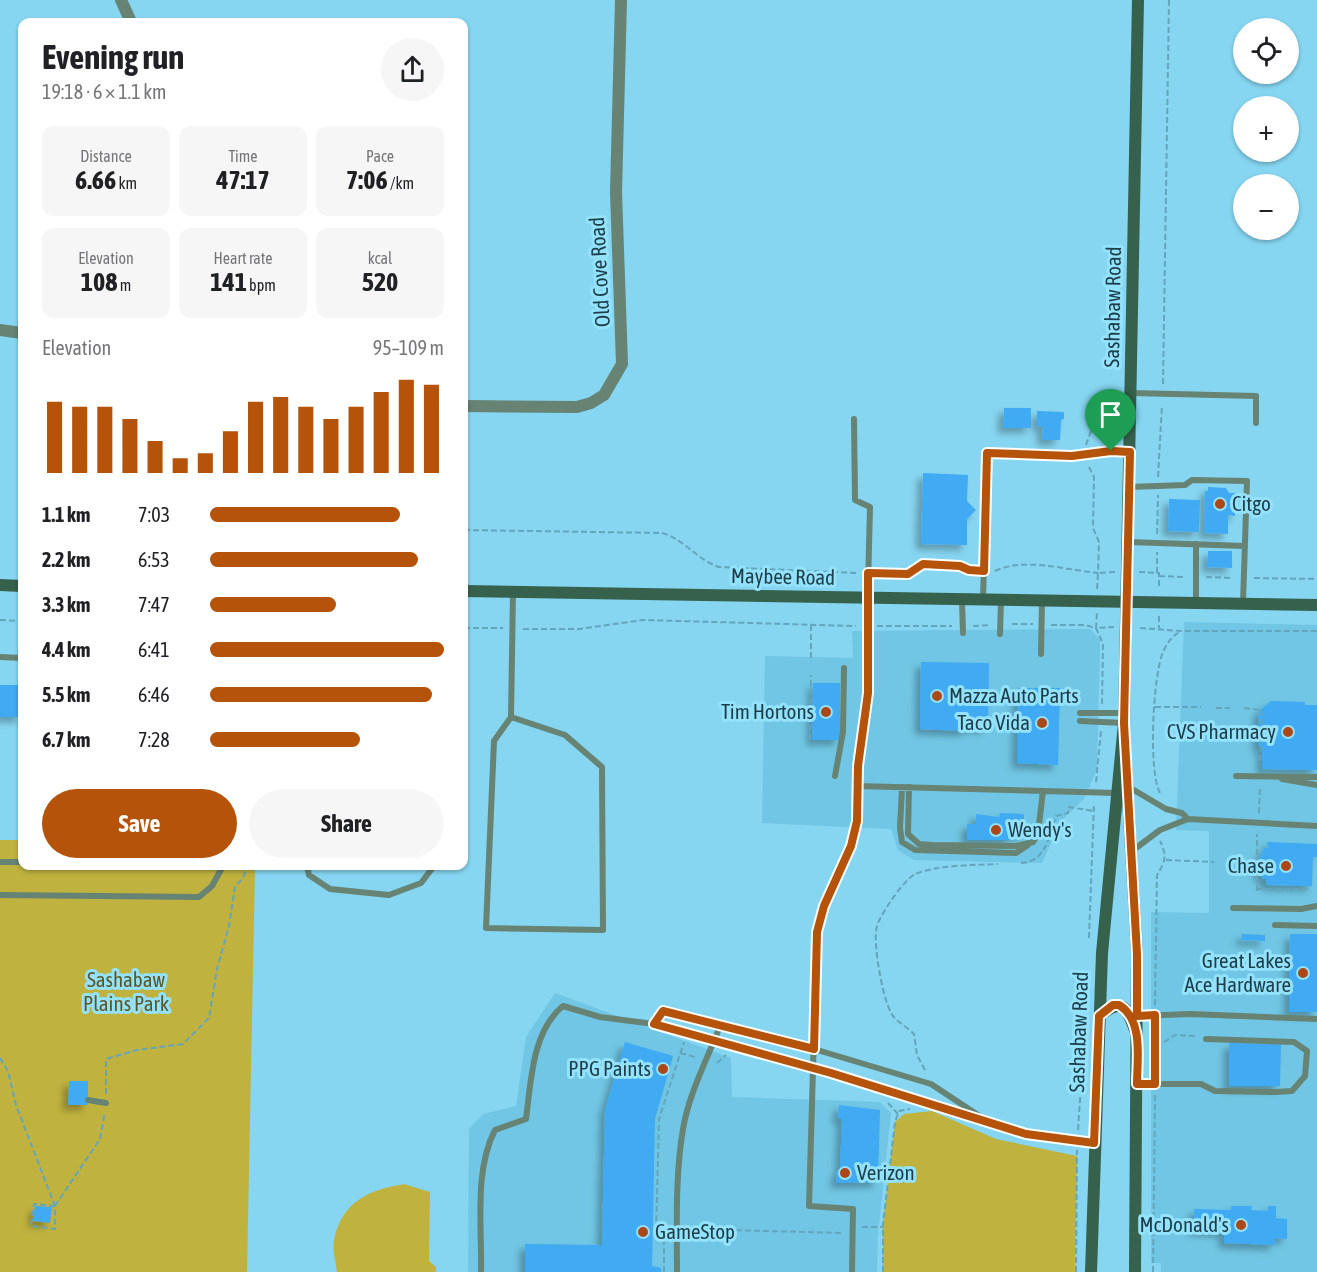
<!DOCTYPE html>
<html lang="en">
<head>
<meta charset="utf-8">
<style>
  :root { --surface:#fff; --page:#f6f6f6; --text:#202124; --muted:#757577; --accent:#b45309 }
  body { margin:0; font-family:"Asap Condensed",sans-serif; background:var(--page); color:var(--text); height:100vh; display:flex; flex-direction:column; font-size:22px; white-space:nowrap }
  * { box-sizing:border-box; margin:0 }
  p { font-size:20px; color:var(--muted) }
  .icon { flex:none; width:33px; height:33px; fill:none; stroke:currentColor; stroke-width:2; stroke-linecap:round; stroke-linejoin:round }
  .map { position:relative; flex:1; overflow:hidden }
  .panel { position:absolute; left:18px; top:18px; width:450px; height:852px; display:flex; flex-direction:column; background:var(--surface); border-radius:12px; box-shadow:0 2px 4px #0004 }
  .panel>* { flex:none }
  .controls { position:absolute; left:1233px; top:18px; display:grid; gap:12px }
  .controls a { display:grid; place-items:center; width:66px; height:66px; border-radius:50%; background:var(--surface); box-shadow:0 2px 4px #0004; font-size:30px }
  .pin { position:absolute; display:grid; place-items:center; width:51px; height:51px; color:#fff; margin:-62px -26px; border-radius:50% 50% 50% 0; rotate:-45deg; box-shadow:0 0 6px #0007 }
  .pin .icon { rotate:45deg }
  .round { display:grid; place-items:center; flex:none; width:63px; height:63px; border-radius:32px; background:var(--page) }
  .summary { display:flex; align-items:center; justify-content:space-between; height:102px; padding:0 24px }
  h1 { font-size:33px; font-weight:700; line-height:45px }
  .stats { display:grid; grid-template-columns:repeat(3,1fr); gap:9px; height:102px; padding:6px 24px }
  .stats div { display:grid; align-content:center; border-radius:12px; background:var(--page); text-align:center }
  .stats b { font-size:26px; font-weight:700 }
  .stats small { font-size:16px; font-weight:400 }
  .stats p { font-size:16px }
  .chart { height:168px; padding:12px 24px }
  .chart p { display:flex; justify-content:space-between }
  .chart svg { width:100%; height:108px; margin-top:6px; stroke:var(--accent); stroke-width:6 }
  .primary-button { display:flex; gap:12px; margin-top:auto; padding:12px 24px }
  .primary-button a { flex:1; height:69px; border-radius:36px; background:var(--accent); color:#fff; font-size:24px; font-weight:700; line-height:69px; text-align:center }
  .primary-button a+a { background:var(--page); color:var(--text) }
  ul { padding:0 24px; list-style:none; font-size:20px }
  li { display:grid; grid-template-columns:96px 72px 1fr; align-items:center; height:45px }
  li i { height:15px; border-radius:8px; background:var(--accent) }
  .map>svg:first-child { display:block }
</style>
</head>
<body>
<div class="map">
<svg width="1317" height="1272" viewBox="0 0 1317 1272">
  <defs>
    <filter id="shadow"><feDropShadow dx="-5.5" dy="5.5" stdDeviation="3" flood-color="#0004"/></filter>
  </defs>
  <rect width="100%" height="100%" fill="#86d5f1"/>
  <!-- built -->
  <path fill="#70c6e4" d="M1184,622L1317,625V1272H1161V1263H1151V912L1209,913V831L1176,830Z
    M1090,629L1100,640V647L1097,769L1084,799L1061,821L1042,863L914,860L898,850L891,829L762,823L765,656L853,658L852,631Z
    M555,993L731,1058L732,1097L880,1102L891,1113L878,1234L877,1272H468L469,1129L483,1114L516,1106L526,1037Z"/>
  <!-- green -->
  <path fill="#c0b23f" d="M0,840H22V866H255L247,1272H0Z
    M932,1111L996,1139L1077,1156L1075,1272H883V1224L895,1122L904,1114Z
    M404,1184L430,1192L429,1261L436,1267V1272H337C336,1262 332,1249 334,1240C342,1201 369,1190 404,1184Z"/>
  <!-- building -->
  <path fill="#3faaf3" filter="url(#shadow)" d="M1004,408H1031V428H1003Z
    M1037,411L1064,412V419L1061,420L1060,440H1042L1043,427L1037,426Z
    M923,473L968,475L967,501L976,510L967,519V545L921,544Z
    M1208,487L1226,488L1229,493H1236L1235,516L1228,515V534L1204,533L1205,491H1208Z
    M1169,499L1200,500L1199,532L1168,531Z
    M1208,551H1232V568L1207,567Z
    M921,662L989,663L988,728L966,727L967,731L920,729Z
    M813,683H840V740H812Z
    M0,685H22V717H0Z
    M1018,688H1060L1058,765L1017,763Z
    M1271,701L1305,702V705H1317V770L1262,769V746H1258L1259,711Z
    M1000,813L1024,814V835H1010L1011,840H967V824H976V814L999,817Z
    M1267,842L1317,844V857H1313L1312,886L1267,885L1266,879H1263L1259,871L1258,862L1264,848H1268Z
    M1242,934L1265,935V941L1241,940Z
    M1290,934H1317V1012H1289Z
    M625,1042L673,1056L655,1119L652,1266L661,1268V1272H525V1244L602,1245L605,1110Z
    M1229,1043L1281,1044L1280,1086H1229Z
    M69,1081H88V1105H68Z
    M839,1105L880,1110L878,1182L836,1183L837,1171L840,1170L842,1119H838Z
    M35,1206L52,1207L50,1223L33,1221Z
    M1231,1206H1252L1251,1210L1268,1211V1206H1276V1218L1287,1219V1239L1275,1238V1245L1224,1243V1232L1194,1230V1209L1231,1210Z"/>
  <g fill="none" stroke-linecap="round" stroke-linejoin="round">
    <!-- path -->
    <path stroke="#65a5bc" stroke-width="2" stroke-dasharray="6 3" stroke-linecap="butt" d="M1163,384L1169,0
      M1086,445L1094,423L1095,400
      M1158,477L1162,405
      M464,530L662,533C684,539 697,560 719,567L858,573
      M1157,534L1158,495
      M995,571C1025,557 1066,570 1098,573L1099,542L1093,528L1094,477L1088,465
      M1139,572L1159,573V589
      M879,573L908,574L923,564L961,566L974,570
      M1157,573V552
      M1159,576L1185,577
      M1206,577L1233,578
      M1254,578L1317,579
      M1097,589L1098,573L1115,572
      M1159,616V628
      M0,620L22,621
      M1012,624H1033
      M811,625V660
      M1051,625H1085L1096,628L1097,613
      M877,626H952
      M973,626L991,625
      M464,628H503
      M1140,628L1181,631H1317
      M523,629H579L643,620L856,626
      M1102,704L1103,644L1096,628L1114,627
      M1155,707H1201
      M1216,708H1230
      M1244,708L1262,710L1260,765
      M810,740L811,675
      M1096,782L1101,731
      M1160,793C1148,771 1153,676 1163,652C1167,643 1172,636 1181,631
      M1259,813L1260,786
      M1166,860L1214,862
      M1021,863C1046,862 1049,836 1056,816L1068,813L1069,807L1093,811
      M1257,889H1308
      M1257,891V834
      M1089,938L1094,803
      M1155,1005L1157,875C1166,860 1167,856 1160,841
      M1155,1041L1164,1042L1175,1035L1197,1036
      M680,1053L695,1057
      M0,1058L8,1071L16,1105L55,1206V1229L31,1226L34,1204L55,1206
      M717,1063L726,1055
      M925,1070L917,1055L914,1034C908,1028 898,1022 893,1016C883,1003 872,941 877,926C881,913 904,880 915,874C937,865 974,865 998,864
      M1155,1074V1026
      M106,1094V1059L137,1050L183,1044L209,1018L217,969L229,926L235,887L243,878L247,866
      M888,1103L898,1114
      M1078,1130L1084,1040
      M55,1206L100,1139L105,1112
      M862,1227H883
      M691,1229L842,1233
      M1155,1232L1219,1234
      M664,1272V1243L656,1234L659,1119L684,1042
      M883,1272V1224L895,1122L899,1111L910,1109
      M1076,1272L1077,1150
      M1153,1272L1155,1095"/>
    <!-- lane -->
    <path stroke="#678374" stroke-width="6" d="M1131,393L1256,396V423
      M1129,487L1185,485L1192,480L1247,481L1243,603
      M1128,542L1245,546
      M962,600L963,633
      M983,600L987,453L1073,456L1129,452
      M1196,602V544
      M1000,634L1001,600
      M1041,654L1042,601
      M0,657L22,658
      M1080,713H1124
      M511,717L494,741L486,928L603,930L602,767L565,735L511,717L513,592
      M1080,721L1124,723
      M835,776L843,732L844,668
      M1236,776L1317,777
      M1282,779L1317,785
      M857,786L1117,793
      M1127,786L1166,809L1182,813L1188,819
      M902,787L900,828L902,842L915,850L1016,853L1028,845
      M909,787L908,834L919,844L932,845L1016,846L1033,842L1038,833L1043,791
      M1132,851L1160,830L1188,819L1317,826
      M0,862H22
      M307,866L309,875L330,889L389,895L421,883L434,866
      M0,895L199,897L212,886L223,866
      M1233,908L1301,909L1317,906
      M1275,925L1317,926
      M1137,1016L1190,1014L1317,1019
      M654,1024L663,1011L814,1049L931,1084L981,1117
      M1137,1084H1201L1215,1091L1276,1092L1292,1091L1305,1076L1307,1051L1294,1042L1206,1039
      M88,1100L106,1103
      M481,1272C482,1227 474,1170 495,1130L526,1119C531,1082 532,1031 563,1006L600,1017L654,1024L831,1073L1026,1134L1094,1143
      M677,1272C677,1225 675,1176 683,1129C689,1093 707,1060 720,1026
      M852,1272L853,1209L809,1206L817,932L823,906L851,846L857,821L858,766L868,693L867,626L870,507L855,500L854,419"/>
    <!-- street -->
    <path stroke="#678374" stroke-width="12" d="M121,0L131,22
      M0,330L22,333
      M464,406L577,407L591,403L604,395L622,364L616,192L621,0"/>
    <!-- secondary -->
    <path stroke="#36614d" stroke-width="12" d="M0,585L22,586
      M464,591L1317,605
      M1126,764L1137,954L1135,1272
      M1099,1016C1122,998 1126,1005 1135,1030
      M1091,1272L1102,953L1124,723L1138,0"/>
  </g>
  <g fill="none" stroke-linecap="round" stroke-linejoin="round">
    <defs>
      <path id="route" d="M1111,451L1130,452L1124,723L1137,954V1016L1155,1015V1084H1137C1137,1060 1144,1020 1119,1005H1113L1099,1016L1094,1143L1026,1134L831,1073L654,1024L663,1011L814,1049L817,932L824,906L851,846L857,821L858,766L868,693V573L908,574L923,564L960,566L969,570L984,571L987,453L1072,456Z"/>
    </defs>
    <!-- route casing -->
    <use href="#route" stroke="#fff" stroke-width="12"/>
    <!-- route -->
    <use href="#route" stroke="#b45309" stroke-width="8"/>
  </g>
  <!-- markers -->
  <g fill="#ac4717" stroke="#93e2fe" stroke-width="2">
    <circle cx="1220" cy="504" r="6"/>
    <circle cx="937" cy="696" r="6"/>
    <circle cx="826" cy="712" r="6"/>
    <circle cx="1042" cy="723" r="6"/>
    <circle cx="1288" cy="732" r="6"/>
    <circle cx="996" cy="830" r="6"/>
    <circle cx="1286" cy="866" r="6"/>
    <circle cx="1303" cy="973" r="6"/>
    <circle cx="663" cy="1069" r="6"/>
    <circle cx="845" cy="1173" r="6"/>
    <circle cx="1241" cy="1225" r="6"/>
    <circle cx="643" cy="1232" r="6"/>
  </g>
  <g text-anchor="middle" stroke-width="6" stroke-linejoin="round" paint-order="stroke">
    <!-- street labels -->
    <g font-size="21" fill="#1e3f4a" stroke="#93e2fe">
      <text transform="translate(600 272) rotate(-93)" y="7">Old Cove Road</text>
      <text transform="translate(1113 307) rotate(-89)" y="7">Sashabaw Road</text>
      <text transform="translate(783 577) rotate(1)" y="7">Maybee Road</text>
      <text transform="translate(1079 1032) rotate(-88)" y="7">Sashabaw Road</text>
    </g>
    <!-- poi labels -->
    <g font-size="21" fill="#1e3f4a" stroke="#93e2fe" text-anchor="end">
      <text x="1232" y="511" text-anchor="start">Citgo</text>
      <text x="949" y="703" text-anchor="start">Mazza Auto Parts</text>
      <text x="814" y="719">Tim Hortons</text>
      <text x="1030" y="730">Taco Vida</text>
      <text x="1276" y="739">CVS Pharmacy</text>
      <text x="1008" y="837" text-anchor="start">Wendy's</text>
      <text x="1274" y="873">Chase</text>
      <text x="1291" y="968">Great Lakes<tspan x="1291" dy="24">Ace Hardware</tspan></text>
      <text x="651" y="1076">PPG Paints</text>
      <text x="857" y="1180" text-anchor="start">Verizon</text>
      <text x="1229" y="1232">McDonald's</text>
      <text x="655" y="1239" text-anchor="start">GameStop</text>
    </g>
    <!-- park labels -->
    <g font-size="21" fill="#5e5827" stroke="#93e2fe">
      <text x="126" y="987">Sashabaw<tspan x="126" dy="24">Plains Park</tspan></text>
    </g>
  </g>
</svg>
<div class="controls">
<a><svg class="icon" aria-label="locate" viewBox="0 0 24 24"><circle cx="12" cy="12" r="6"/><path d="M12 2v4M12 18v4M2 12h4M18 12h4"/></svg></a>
<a>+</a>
<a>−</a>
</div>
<div class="pin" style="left:1111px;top:451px;background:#1e9e55"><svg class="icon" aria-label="arrive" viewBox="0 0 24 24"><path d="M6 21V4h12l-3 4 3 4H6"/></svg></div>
<section class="panel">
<div class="summary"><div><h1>Evening run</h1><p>19:18 · 6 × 1.1 km</p></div><a class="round"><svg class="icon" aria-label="share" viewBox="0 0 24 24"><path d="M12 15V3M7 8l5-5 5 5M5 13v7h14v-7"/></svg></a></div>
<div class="stats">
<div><p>Distance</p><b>6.66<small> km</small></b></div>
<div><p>Time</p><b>47:17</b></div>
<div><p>Pace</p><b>7:06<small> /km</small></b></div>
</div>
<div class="stats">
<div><p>Elevation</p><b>108<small> m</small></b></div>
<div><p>Heart rate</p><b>141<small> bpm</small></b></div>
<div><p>kcal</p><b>520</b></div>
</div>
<div class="chart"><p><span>Elevation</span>95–109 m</p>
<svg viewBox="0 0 160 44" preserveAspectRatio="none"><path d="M5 44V15M15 44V17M25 44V17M35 44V22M45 44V31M55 44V38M65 44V36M75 44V27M85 44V15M95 44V13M105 44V17M115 44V22M125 44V17M135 44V11M145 44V6M155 44V8"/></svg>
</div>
<ul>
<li><b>1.1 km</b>7:03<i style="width:81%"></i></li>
<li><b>2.2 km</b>6:53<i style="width:89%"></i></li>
<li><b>3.3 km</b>7:47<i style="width:54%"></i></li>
<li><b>4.4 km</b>6:41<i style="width:100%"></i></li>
<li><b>5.5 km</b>6:46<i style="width:95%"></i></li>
<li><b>6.7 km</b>7:28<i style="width:64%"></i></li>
</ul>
<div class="primary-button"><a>Save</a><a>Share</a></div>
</section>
</div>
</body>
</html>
